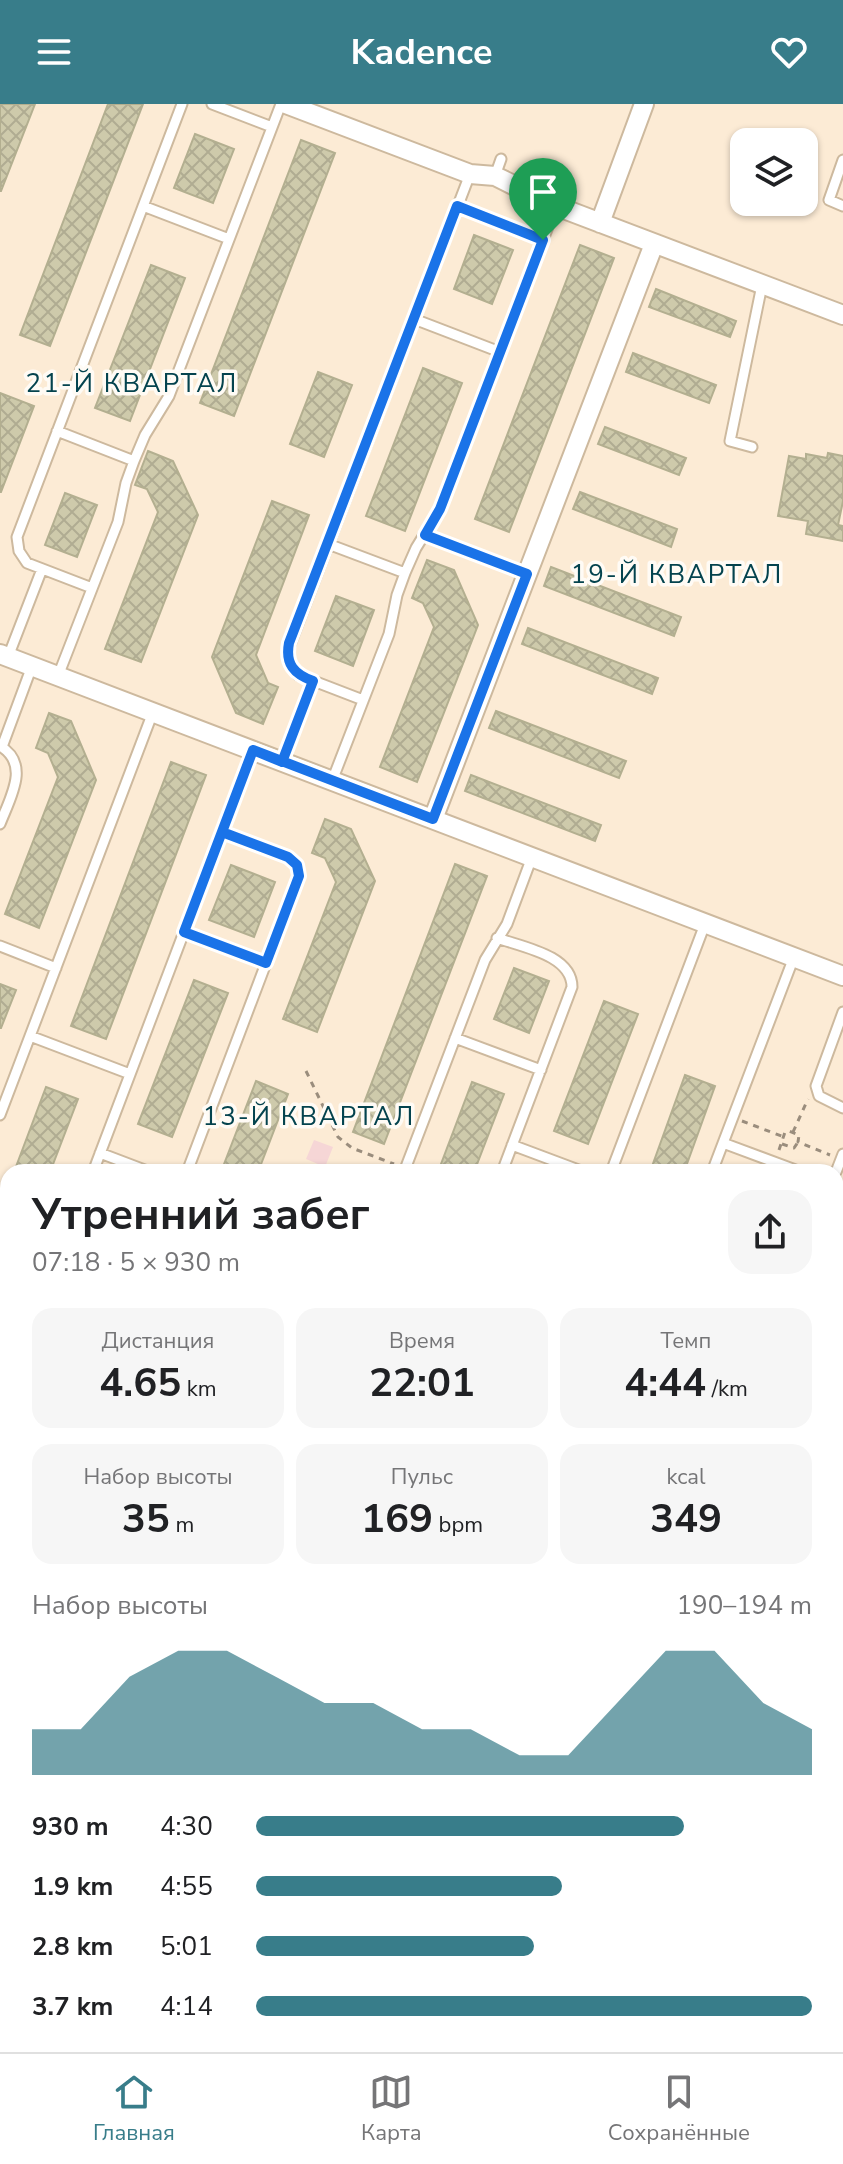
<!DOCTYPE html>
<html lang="ru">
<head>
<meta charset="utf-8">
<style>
  :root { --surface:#fff; --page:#f6f6f6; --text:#202124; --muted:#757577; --line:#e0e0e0; --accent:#387d8a }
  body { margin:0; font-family:"Nunito Sans",sans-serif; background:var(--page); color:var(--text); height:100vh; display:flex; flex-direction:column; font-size:30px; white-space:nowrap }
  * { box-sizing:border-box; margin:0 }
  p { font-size:26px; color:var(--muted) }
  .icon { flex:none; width:44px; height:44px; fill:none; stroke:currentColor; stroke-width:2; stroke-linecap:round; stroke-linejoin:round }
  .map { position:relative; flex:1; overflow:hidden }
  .side { position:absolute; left:0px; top:1060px; width:844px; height:888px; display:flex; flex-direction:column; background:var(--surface); border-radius:24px 24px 0 0; box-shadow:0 2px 6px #0004 }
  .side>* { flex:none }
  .fabs { position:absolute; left:730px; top:24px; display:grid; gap:16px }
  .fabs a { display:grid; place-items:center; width:88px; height:88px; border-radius:16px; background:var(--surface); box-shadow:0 2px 6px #0004; font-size:40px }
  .pin { position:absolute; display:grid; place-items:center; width:68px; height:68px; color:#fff; margin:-82px -34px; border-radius:50% 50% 50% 0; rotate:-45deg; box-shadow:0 0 8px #0007 }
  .pin .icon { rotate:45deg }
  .round { display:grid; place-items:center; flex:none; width:84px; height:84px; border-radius:24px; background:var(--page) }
  .headline { display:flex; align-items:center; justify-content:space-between; height:136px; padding:0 32px }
  h1 { font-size:44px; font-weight:700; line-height:60px }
  .figures { display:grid; grid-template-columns:repeat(3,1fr); gap:12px; height:136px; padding:8px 32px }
  .figures div { display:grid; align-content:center; border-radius:20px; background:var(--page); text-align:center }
  .figures b { font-size:40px; font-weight:700 }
  .figures small { font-size:22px; font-weight:400 }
  .figures p { font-size:22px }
  .chart { height:224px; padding:16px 32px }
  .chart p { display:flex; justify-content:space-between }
  .chart svg { width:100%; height:144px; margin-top:8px; fill:var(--accent); opacity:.7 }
  ul { padding:0 32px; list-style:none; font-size:26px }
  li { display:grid; grid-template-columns:128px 96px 1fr; align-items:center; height:60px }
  li i { height:20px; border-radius:10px; background:var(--accent) }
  header { display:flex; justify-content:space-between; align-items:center; height:104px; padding:0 32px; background:var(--accent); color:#fff; font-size:36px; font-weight:700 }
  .menu { display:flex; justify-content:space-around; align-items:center; height:112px; border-top:2px solid var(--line); background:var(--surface); font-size:22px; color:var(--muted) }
  .menu a { display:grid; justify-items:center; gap:4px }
  .menu .selected { color:var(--accent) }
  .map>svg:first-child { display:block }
</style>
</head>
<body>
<header><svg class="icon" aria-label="menu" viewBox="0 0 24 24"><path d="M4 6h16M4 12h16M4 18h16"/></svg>Kadence<svg class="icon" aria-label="heart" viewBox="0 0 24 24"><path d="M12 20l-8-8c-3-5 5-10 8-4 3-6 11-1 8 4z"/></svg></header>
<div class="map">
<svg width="843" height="1948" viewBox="0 0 843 1948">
  <defs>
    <pattern id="forest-crowns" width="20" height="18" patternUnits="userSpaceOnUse" patternTransform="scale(2)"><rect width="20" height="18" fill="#f6d6d6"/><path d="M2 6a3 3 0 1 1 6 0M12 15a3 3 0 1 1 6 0" fill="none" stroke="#d2b6b6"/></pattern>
    <pattern id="park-tufts" width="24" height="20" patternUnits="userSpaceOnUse" patternTransform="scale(2)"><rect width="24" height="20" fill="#f6d6d6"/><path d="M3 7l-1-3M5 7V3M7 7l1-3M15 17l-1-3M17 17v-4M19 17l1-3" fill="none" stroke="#d2b6b6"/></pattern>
    <pattern id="building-cross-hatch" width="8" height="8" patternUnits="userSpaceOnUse" patternTransform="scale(2)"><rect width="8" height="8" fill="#cecaab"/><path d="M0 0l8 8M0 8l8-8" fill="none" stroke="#b0ac92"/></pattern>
  </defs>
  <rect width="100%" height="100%" fill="#fcebd5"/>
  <!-- forest -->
  <path fill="url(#forest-crowns)" d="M836,1677L843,1680V1812L836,1808Z
    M290,1940H477L474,1948H292Z"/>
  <!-- park -->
  <path fill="url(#park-tufts)" d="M314,1036L333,1043L325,1063L306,1055Z"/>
  <!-- building -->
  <path fill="url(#building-cross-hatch)" stroke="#b3af90" stroke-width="2" d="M0,0H35L1,87H0Z
    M108,0H143L50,242L20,231Z
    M195,30L234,45L213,99L174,84Z
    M301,36L335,49L234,312L200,299Z
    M474,131L513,146L492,200L454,185Z
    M580,141L614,154L509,428L475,415Z
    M151,161L185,174L130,317L95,304Z
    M656,185L736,217L730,233L649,203Z
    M633,249L716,281L709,299L626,268Z
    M423,264L462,279L405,427L366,412Z
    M318,268L352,281L324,353L290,340Z
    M0,289L34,302L1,388H0Z
    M605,323L686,354L679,371L598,340Z
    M148,347L173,357L198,411L141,558L105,545L158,408L147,385L135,381Z
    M828,349L843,352V397L838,421L843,422V437L806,430L808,417L778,412L789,352L806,355V350L827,354Z
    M580,388L677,425L671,443L573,405Z
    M65,389L97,401L77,453L45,441Z
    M272,397L309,411L256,551L268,579L278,583L263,620L236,609L212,553Z
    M427,456L454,466L478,521L417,678L380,663L434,523L423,499L412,494Z
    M551,463L681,513L674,532L544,482Z
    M336,492L374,506L353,562L315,547Z
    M528,524L658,574L652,590L522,540Z
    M496,607L626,657L619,674L489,624Z
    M49,609L71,617L96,676L39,824L5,810L58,673L48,649L36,644Z
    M171,658L206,671L106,935L71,922Z
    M471,671L601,721L595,737L465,687Z
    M325,715L351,725L375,777L317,928L283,915L336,778L325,754L312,749Z
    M455,760L487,772L384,1040L353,1028Z
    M231,761L275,778L254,833L209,816Z
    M514,864L549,877L529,929L494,915Z
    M194,876L228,889L172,1033L138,1020Z
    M0,880L16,886L1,924H0Z
    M604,897L638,910L588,1040L554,1027Z
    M685,971L715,982L700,1024L684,1068H650Z
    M256,977L288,990L258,1068H221Z
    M472,978L504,990L474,1068H438Z
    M46,983L78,995L50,1068H14Z"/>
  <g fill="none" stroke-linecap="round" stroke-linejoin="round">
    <defs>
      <path id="service" d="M212,0L272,23
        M843,56L829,96L843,102
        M495,72L501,55
        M143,102L229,135
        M457,102L543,136
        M414,215L500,248
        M57,327L134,357
        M752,343L730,337L762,181
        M425,431L527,470
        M328,440L405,469
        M92,484L27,459L19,447L17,433L182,0
        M8,553L42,465
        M58,572L118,418L126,379L134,357L145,331L169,292L281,0
        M363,596L298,571L289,559L288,546L470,70
        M0,642C31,660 10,694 0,720
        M2,643L32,562
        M282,658L313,577
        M332,677L389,530L397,491L405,469L416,444L440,405L556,102
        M184,828L266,859
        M497,834C522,843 572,851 572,883L502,1068
        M0,842L56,864
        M843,908L816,982L819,992L843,1004
        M30,932L130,970
        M455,934L541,966
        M0,1011L153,608
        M723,1039L801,1068
        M512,1041L584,1068
        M100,1049L150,1068
        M93,1068L253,646
        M187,1068L299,772L297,761L288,753L222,728
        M404,1068L485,856L507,820L532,753
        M611,1068L705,820
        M712,1068L794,853
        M836,1068L843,1050"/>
      <path id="minor" d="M286,0L470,70L495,72L556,102L843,211
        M600,119L644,0
        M0,550L843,872
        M433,715L654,140
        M0,1269L8,1272
        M836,1525L843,1528"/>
    </defs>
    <!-- service casing -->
    <use href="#service" stroke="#cdb99e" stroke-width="13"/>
    <!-- minor casing -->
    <use href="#minor" stroke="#cdb99e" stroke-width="22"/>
    <!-- path -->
    <path stroke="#9a8d7d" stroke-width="3" stroke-dasharray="6 6" stroke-linecap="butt" d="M306,967L338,1033L352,1044L394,1060
      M742,1017L784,1033
      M793,1028L808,995
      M782,1040L794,1044L798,1038
      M779,1046L785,1028L789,1027L799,1031L798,1038L830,1051
      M0,1383L8,1385
      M836,1631L843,1636
      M551,1948L555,1940"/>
    <!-- service -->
    <use href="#service" stroke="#fff" stroke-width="9"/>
    <!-- minor -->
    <use href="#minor" stroke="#fff" stroke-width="18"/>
  </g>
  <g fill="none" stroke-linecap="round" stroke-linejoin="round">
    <defs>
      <path id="route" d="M543,136L457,102L289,539C285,560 294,570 313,577L282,658L253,646L184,828L266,859L299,772L297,761L288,753L222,728L253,646L433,715L527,470L425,431L440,405L543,136"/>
    </defs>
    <!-- route casing -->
    <use href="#route" stroke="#fff" stroke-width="16"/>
    <!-- route -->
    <use href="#route" stroke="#1a73e8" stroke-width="10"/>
  </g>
  <g text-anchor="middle" stroke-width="7" stroke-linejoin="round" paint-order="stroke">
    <!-- quarter labels -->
    <g font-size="26" letter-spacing="2" fill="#04434e" stroke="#fffbf5">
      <text x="132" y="288">21-Й КВАРТАЛ</text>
      <text x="677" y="479">19-Й КВАРТАЛ</text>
      <text x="309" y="1021">13-Й КВАРТАЛ</text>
    </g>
  </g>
</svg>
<div class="fabs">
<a><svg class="icon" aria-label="layers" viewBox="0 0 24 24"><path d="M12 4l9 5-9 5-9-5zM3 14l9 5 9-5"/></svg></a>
</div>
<div class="pin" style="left:543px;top:136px;background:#1e9e55"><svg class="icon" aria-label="arrive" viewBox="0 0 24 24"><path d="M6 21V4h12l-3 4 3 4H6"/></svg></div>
<section class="side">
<div class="headline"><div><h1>Утренний забег</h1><p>07:18 · 5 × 930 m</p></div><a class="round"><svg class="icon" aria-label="share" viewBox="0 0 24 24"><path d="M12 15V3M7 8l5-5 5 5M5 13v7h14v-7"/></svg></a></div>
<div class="figures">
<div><p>Дистанция</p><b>4.65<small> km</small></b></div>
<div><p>Время</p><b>22:01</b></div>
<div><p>Темп</p><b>4:44<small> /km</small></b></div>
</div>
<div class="figures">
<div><p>Набор высоты</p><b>35<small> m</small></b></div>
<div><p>Пульс</p><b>169<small> bpm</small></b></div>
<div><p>kcal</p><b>349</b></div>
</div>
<div class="chart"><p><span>Набор высоты</span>190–194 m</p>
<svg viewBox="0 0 160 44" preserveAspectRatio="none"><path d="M0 44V30L10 30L20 14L30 6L40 6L50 14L60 22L70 22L80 30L90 30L100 38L110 38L120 22L130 6L140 6L150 22L160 30V44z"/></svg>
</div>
<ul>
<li><b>930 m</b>4:30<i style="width:77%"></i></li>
<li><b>1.9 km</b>4:55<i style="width:55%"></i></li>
<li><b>2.8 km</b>5:01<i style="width:50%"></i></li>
<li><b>3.7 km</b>4:14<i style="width:100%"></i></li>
</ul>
</section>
</div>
<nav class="menu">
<a class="selected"><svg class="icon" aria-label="home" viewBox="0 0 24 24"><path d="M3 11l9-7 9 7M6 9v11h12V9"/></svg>Главная</a>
<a><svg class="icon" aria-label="map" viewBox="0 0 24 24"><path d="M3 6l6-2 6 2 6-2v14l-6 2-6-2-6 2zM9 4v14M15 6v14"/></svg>Карта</a>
<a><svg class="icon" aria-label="saved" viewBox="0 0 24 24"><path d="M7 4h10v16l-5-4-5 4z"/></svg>Сохранённые</a>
</nav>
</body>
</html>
